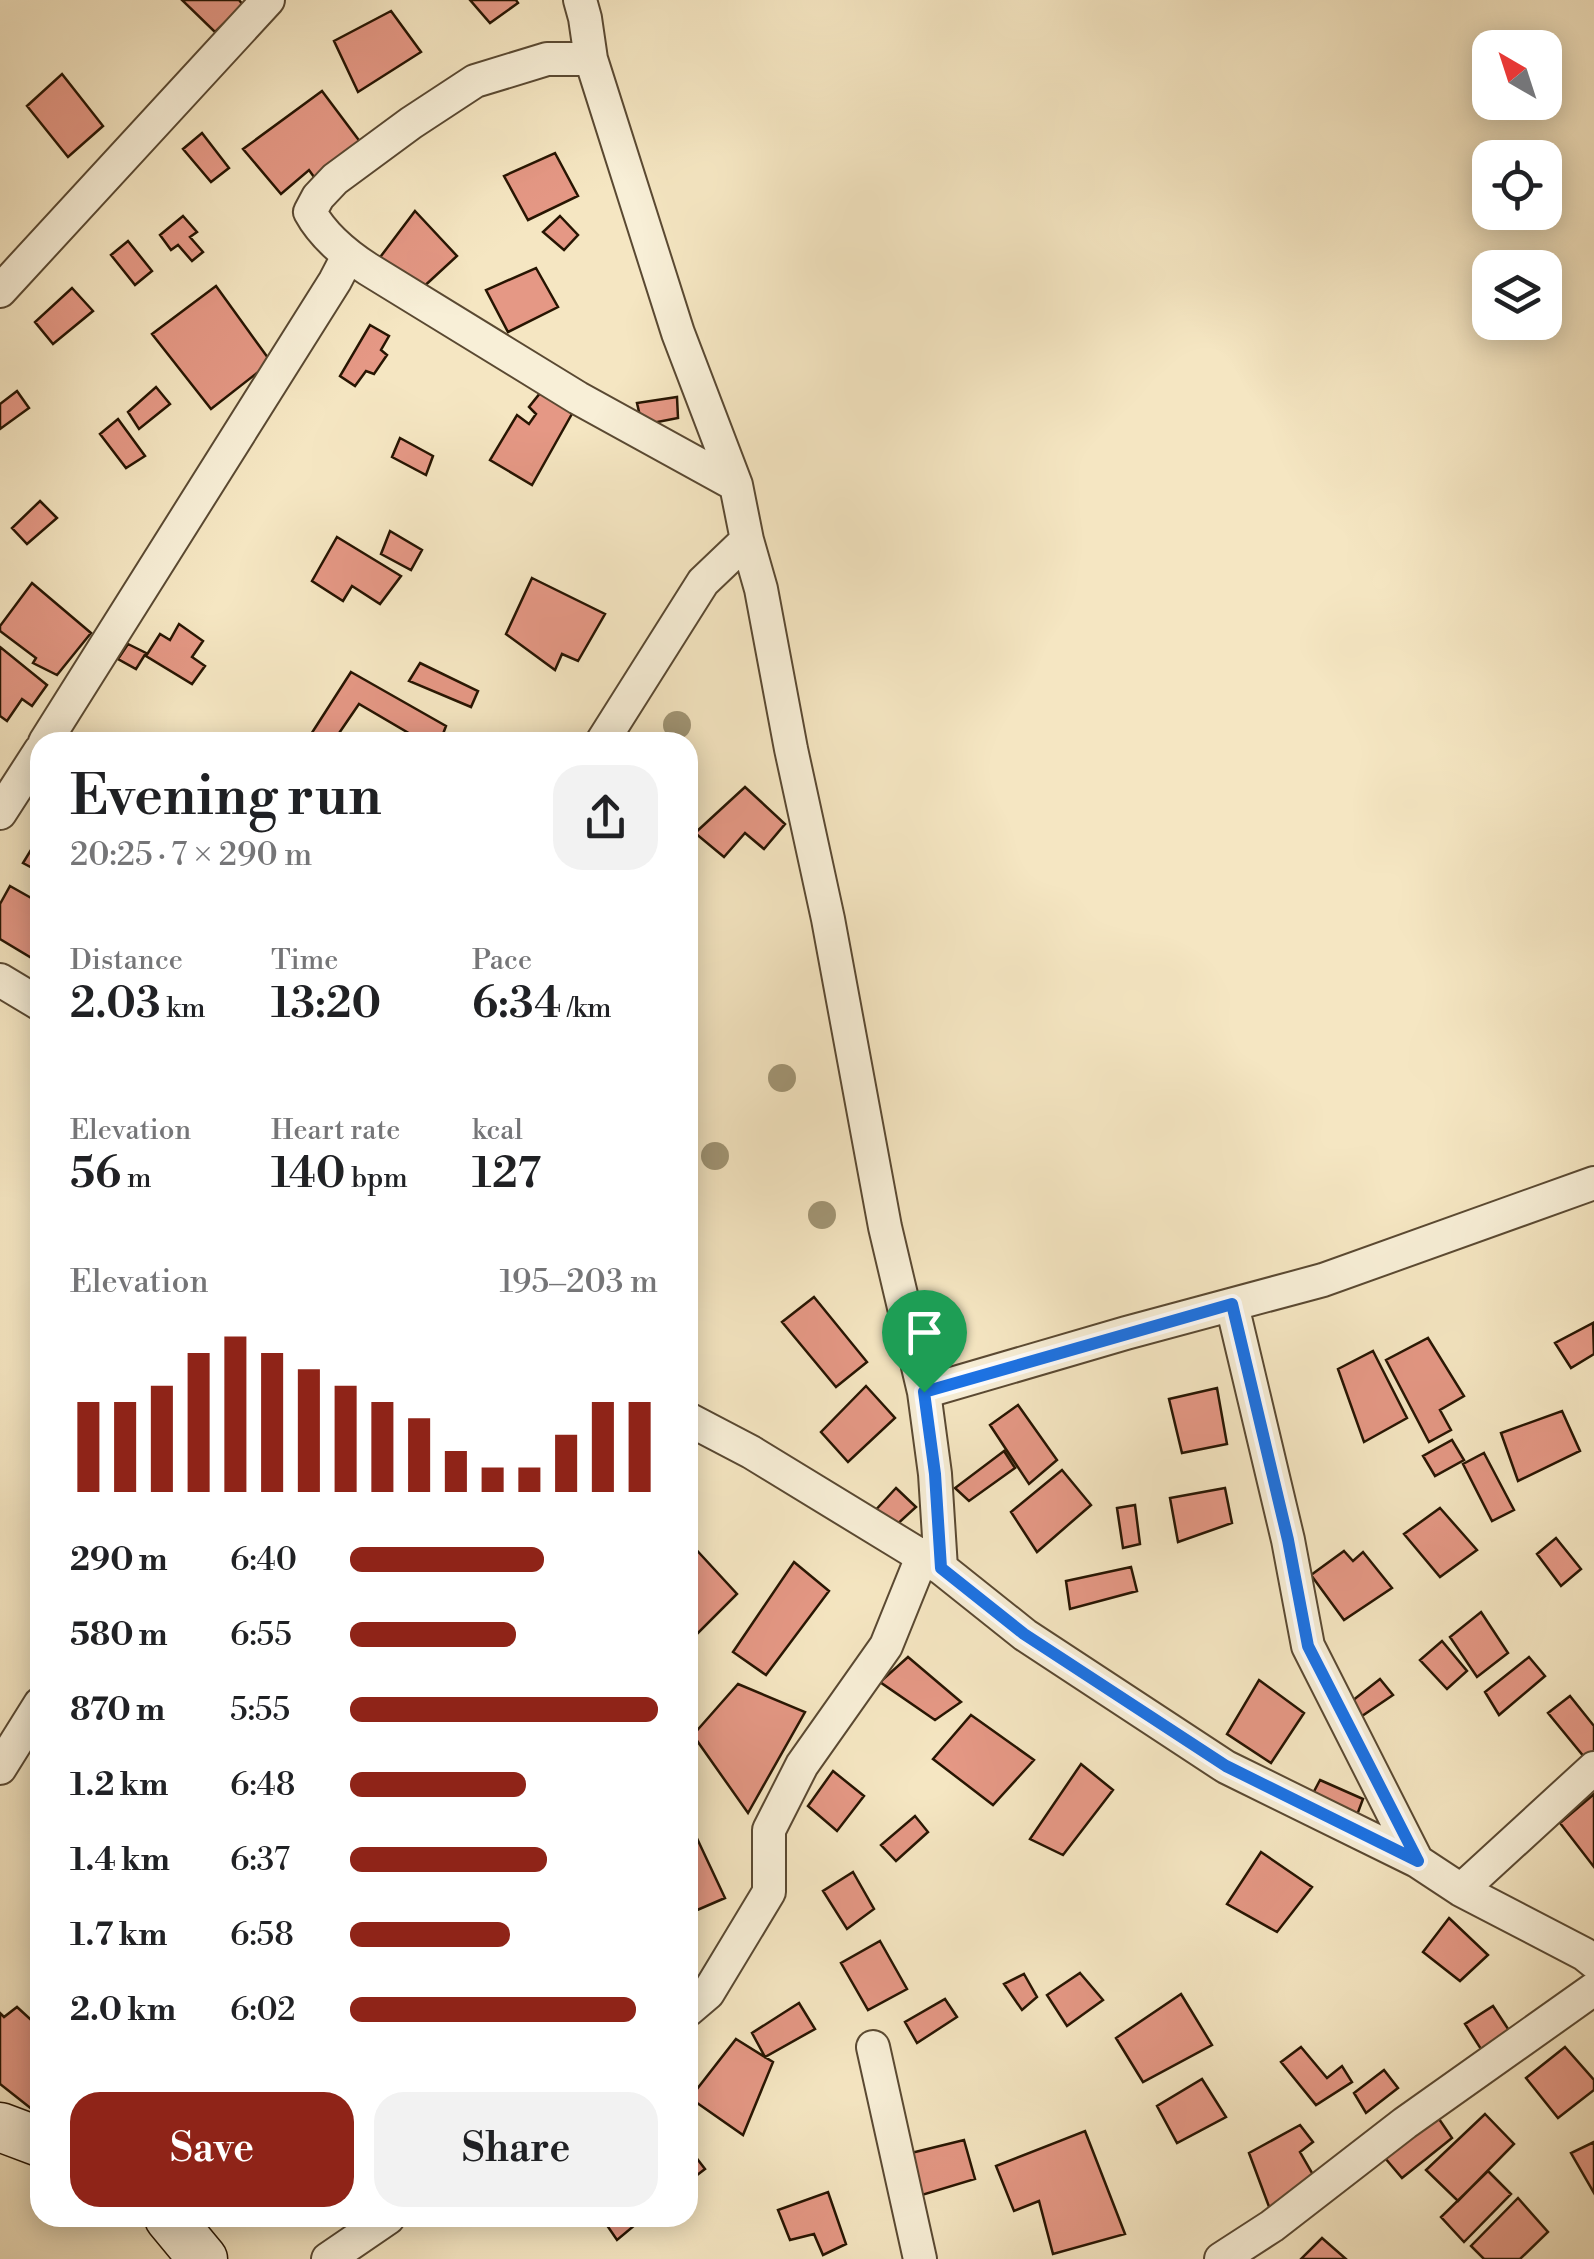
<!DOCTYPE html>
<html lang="en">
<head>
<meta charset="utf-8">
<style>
  :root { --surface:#fff; --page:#f2f2f2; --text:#202124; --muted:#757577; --accent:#8f2418 }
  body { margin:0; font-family:"Libre Bodoni",serif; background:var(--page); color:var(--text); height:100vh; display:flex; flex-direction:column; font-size:38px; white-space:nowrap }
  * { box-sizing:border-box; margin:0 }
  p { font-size:32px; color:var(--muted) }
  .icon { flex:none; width:55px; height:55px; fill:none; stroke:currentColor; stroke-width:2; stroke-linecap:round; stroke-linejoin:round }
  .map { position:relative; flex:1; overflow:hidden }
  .details { position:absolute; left:30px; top:732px; width:668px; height:1495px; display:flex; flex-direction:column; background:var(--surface); border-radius:30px; box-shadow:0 5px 25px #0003 }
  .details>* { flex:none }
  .needle { width:65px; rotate:321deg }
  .fabs { position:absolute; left:1472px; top:30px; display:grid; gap:20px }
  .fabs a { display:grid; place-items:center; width:90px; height:90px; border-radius:20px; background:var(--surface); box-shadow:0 5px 25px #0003; font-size:50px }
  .pin { position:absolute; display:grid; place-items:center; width:85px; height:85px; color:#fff; margin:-102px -42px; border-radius:50% 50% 50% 0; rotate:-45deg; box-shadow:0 0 10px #0007 }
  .pin .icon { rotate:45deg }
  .round { display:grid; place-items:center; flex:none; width:105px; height:105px; border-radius:30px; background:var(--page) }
  .overview { display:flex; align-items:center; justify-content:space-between; height:170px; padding:0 40px }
  h1 { font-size:55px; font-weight:600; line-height:75px }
  .figures { display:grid; grid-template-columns:repeat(3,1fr); gap:15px; height:170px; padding:10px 40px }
  .figures div { display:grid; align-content:center }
  .figures b { font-size:42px; font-weight:600 }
  .figures small { font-size:28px; font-weight:400 }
  .figures p { font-size:28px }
  .chart { height:280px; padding:20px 40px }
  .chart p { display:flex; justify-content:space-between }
  .chart svg { width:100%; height:180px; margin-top:10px; stroke:var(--accent); stroke-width:6 }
  .action { display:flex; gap:20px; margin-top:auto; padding:20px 40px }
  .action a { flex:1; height:115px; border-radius:30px; background:var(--accent); color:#fff; font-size:40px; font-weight:600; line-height:115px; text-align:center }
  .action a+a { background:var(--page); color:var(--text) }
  ul { padding:0 40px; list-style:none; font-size:32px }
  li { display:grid; grid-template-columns:160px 120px 1fr; align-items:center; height:75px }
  li i { height:25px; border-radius:12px; background:var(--accent) }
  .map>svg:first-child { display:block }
</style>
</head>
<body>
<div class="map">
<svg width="1594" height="2259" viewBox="0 0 1594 2259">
  <rect width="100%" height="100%" fill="#f5e6c2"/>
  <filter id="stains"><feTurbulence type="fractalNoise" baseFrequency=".002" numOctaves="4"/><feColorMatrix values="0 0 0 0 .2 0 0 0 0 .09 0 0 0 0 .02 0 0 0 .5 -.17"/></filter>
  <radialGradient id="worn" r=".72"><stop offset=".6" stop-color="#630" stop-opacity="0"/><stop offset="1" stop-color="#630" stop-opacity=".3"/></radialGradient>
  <!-- building -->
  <path fill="#e59885" stroke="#271502" stroke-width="2.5" d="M182,0H239L243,5L215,32Z
    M470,0H516L518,3L490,23Z
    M391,11L421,52L358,92L334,41Z
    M62,74L103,126L68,157L27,106Z
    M322,91L361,143L314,177L309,170L281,194L243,149Z
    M202,133L229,168L211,182L183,149Z
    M555,153L578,196L528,220L504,176Z
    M415,211L457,256L419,291L378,260Z
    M183,216L197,232L190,237L203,252L192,261L178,245L171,250L160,235Z
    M560,216L578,235L564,250L543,232Z
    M128,241L152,271L135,285L111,255Z
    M536,268L558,307L508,332L486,290Z
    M216,286L271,362L211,409L152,334Z
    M72,288L93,311L53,344L35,322Z
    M370,325L389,336L381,350L387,355L374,374L366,371L355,386L340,376Z
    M156,387L170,404L139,429L128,412Z
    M17,391L29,408L0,429V404Z
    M541,392L573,412L532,485L490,460L517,415L529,424L536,414L529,407Z
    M677,397L678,418L642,425L637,403Z
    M118,419L145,456L126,468L100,434Z
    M400,438L433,456L426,475L392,457Z
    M40,501L57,518L27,544L12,528Z
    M390,531L422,550L411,570L381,554Z
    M337,537L401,576L380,604L352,586L343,601L312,581Z
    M532,578L605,614L578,661L562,654L555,670L506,634Z
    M32,583L91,633L57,675L33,663L36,658L0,631V626Z
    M179,624L203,641L192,657L205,666L192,684L146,656L160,634L170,640Z
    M128,644L146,653L136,669L118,659Z
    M0,647L47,685L32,706L22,699L7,721L0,716Z
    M420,663L478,691L471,707L409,681Z
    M351,672L446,726L440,742H424L359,704L333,742H306Z
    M745,787L785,824L764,849L745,833L724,857L695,833Z
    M40,835V872L23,863Z
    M10,886L40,903V953L35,960L0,939V904Z
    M814,1297L867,1362L836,1387L782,1322Z
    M1593,1323L1594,1354L1571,1368L1555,1343Z
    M1428,1338L1464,1396L1440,1410L1451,1430L1429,1442L1386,1360Z
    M1373,1351L1407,1418L1364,1442L1338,1369Z
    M866,1386L895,1418L848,1462L821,1432Z
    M1217,1388L1227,1444L1182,1453L1169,1399Z
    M1018,1405L1057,1460L1029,1484L990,1425Z
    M1562,1411L1580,1451L1518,1481L1501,1433Z
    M1452,1440L1464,1460L1435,1476L1423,1456Z
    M1004,1451L1015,1468L969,1501L955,1488Z
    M1484,1453L1514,1510L1492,1521L1463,1464Z
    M1062,1470L1091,1505L1037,1552L1011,1512Z
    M896,1488L916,1507L893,1528L872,1514Z
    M1225,1488L1232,1523L1178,1542L1170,1498Z
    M1135,1505L1140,1544L1123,1548L1117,1508Z
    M1440,1508L1477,1550L1440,1577L1404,1534Z
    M1556,1538L1581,1569L1561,1586L1537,1554Z
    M691,1544L737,1594L688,1643V1547Z
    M1344,1551L1353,1561L1363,1552L1392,1588L1344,1620L1311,1575Z
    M794,1562L829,1591L766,1675L733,1652Z
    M1131,1567L1137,1591L1070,1609L1066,1581Z
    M1481,1612L1508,1653L1477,1677L1450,1637Z
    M1442,1641L1467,1671L1447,1689L1420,1660Z
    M908,1657L961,1702L935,1720L880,1682Z
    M1529,1657L1545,1676L1499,1715L1485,1692Z
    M1380,1679L1393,1695L1362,1716L1352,1701Z
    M1259,1680L1304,1713L1271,1763L1227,1734Z
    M738,1684L805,1712L748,1813L693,1735Z
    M1570,1696L1594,1726V1751L1585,1758L1548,1713Z
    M971,1715L1034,1760L993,1805L933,1759Z
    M1081,1764L1113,1790L1063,1855L1030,1839Z
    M833,1771L864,1796L837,1831L808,1806Z
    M1320,1780L1363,1799L1354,1823L1309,1801Z
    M1594,1794V1867L1560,1823Z
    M915,1816L928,1832L896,1861L881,1845Z
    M694,1832L725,1898L688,1914V1834Z
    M1261,1852L1312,1887L1277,1932L1227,1904Z
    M853,1872L874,1909L847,1929L823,1891Z
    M1449,1918L1488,1955L1460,1981L1423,1952Z
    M880,1941L907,1989L868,2010L841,1963Z
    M1080,1973L1103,2000L1067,2026L1047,1995Z
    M1024,1974L1037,1997L1022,2010L1004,1984Z
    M1181,1994L1212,2045L1143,2082L1116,2038Z
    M945,1999L957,2017L917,2043L905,2022Z
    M799,2003L815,2029L765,2057L752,2033Z
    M1493,2006L1516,2041L1488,2060L1465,2024Z
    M17,2007L40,2028V2102L33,2110L0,2084V2013L4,2017Z
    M736,2039L773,2062L743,2135L690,2098Z
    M1301,2047L1327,2078L1342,2066L1352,2082L1316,2105L1281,2062Z
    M1565,2047L1594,2080V2090L1558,2118L1526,2078Z
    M1384,2070L1398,2088L1366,2113L1354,2093Z
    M1202,2079L1226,2117L1177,2143L1157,2106Z
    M1485,2114L1514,2144L1458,2201L1426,2170Z
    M1437,2116L1452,2138L1402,2178L1385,2158Z
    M1300,2125L1313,2142L1300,2152L1316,2180L1271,2212L1249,2153Z
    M1085,2131L1125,2234L1053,2254L1039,2201L1014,2211L996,2166Z
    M964,2140L975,2179L912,2198L903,2155Z
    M1594,2142V2193L1571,2153Z
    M688,2147L705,2169L688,2182Z
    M1488,2171L1511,2194L1464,2242L1441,2217Z
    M828,2192L846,2244L823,2255L814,2234L790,2240L778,2210Z
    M1518,2198L1548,2232L1520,2259H1484L1471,2246Z
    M602,2218H639L641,2220L617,2240Z
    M1322,2238L1346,2259H1301Z"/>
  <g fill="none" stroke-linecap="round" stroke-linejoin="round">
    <defs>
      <path id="street" d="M580,0L585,18L591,59L678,333L736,485L747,540L761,589L791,749L828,919L885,1227L924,1392L935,1474L941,1568
        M591,59H547L475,81L411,123L335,179L318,197L310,212C323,236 345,254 368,269L578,398L736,485
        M0,291L268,0
        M45,742L335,281L348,256
        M602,742L703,582L747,540
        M0,813L40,751
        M0,980L40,1004
        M1232,1305L1288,1540L1308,1646L1417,1861
        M924,1392L1126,1333L1323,1280L1594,1183
        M688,1419L751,1452L941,1568L1025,1635L1226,1767L1417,1861L1461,1890L1584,1954L1594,1962
        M0,1768L40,1704
        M1461,1890L1594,1768
        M688,2010L708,1993L769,1892V1830L802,1765L886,1646L922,1557
        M873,2047L920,2259
        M328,2259L388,2218
        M1221,2259L1272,2226L1405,2123L1594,1989"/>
      <path id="secondary" d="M0,2127L40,2142
        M169,2218L203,2259"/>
    </defs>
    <!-- street casing -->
    <use href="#street" stroke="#5a4932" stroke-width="36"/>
    <!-- secondary casing -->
    <use href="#secondary" stroke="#271502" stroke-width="51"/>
    <!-- street -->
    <use href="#street" stroke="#f8efd7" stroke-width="32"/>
    <!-- secondary -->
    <use href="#secondary" stroke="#f8efd7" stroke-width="48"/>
  </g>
  <!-- trees -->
  <g fill="#a19574">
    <circle cx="677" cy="725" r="14"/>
    <circle cx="782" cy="1078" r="14"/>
    <circle cx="715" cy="1156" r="14"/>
    <circle cx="822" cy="1215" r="14"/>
  </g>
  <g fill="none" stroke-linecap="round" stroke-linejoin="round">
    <defs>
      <path id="route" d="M1232,1304L1288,1540L1308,1646L1418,1861L1226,1766L1024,1634L941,1568L935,1474L924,1392Z"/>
    </defs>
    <!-- route casing -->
    <use href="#route" stroke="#fff" stroke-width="20"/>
    <!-- route -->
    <use href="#route" stroke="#1a73e8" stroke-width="12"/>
  </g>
  <rect width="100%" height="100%" filter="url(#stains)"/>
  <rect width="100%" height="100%" fill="url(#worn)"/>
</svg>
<div class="fabs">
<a><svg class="needle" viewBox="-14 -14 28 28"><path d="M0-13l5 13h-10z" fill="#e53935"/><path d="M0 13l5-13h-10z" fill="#757577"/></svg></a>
<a><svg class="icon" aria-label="locate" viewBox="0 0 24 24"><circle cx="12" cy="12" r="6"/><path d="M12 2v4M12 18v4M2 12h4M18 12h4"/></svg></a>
<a><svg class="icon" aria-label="layers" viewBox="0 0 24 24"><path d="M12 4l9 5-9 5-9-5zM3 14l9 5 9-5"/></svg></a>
</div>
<div class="pin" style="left:924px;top:1392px;background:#1e9e55"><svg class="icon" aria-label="arrive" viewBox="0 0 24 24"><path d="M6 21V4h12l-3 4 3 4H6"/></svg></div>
<section class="details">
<div class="overview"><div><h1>Evening run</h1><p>20:25 · 7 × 290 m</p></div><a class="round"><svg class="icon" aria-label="share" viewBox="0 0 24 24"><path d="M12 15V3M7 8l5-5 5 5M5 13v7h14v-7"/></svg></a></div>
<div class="figures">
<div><p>Distance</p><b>2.03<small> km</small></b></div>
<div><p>Time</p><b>13:20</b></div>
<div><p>Pace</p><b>6:34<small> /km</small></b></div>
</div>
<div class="figures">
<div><p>Elevation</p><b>56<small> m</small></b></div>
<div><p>Heart rate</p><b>140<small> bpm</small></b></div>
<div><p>kcal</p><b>127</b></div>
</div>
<div class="chart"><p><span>Elevation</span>195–203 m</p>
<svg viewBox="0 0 160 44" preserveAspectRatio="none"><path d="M5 44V22M15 44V22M25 44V18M35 44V10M45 44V6M55 44V10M65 44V14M75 44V18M85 44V22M95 44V26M105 44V34M115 44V38M125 44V38M135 44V30M145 44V22M155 44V22"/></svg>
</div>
<ul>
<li><b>290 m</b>6:40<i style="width:63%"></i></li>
<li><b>580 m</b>6:55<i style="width:54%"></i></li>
<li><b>870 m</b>5:55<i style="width:100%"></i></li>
<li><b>1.2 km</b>6:48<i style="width:57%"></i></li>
<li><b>1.4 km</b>6:37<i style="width:64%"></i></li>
<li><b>1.7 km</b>6:58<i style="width:52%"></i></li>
<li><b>2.0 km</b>6:02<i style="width:93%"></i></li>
</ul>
<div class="action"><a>Save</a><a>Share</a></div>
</section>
</div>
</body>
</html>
